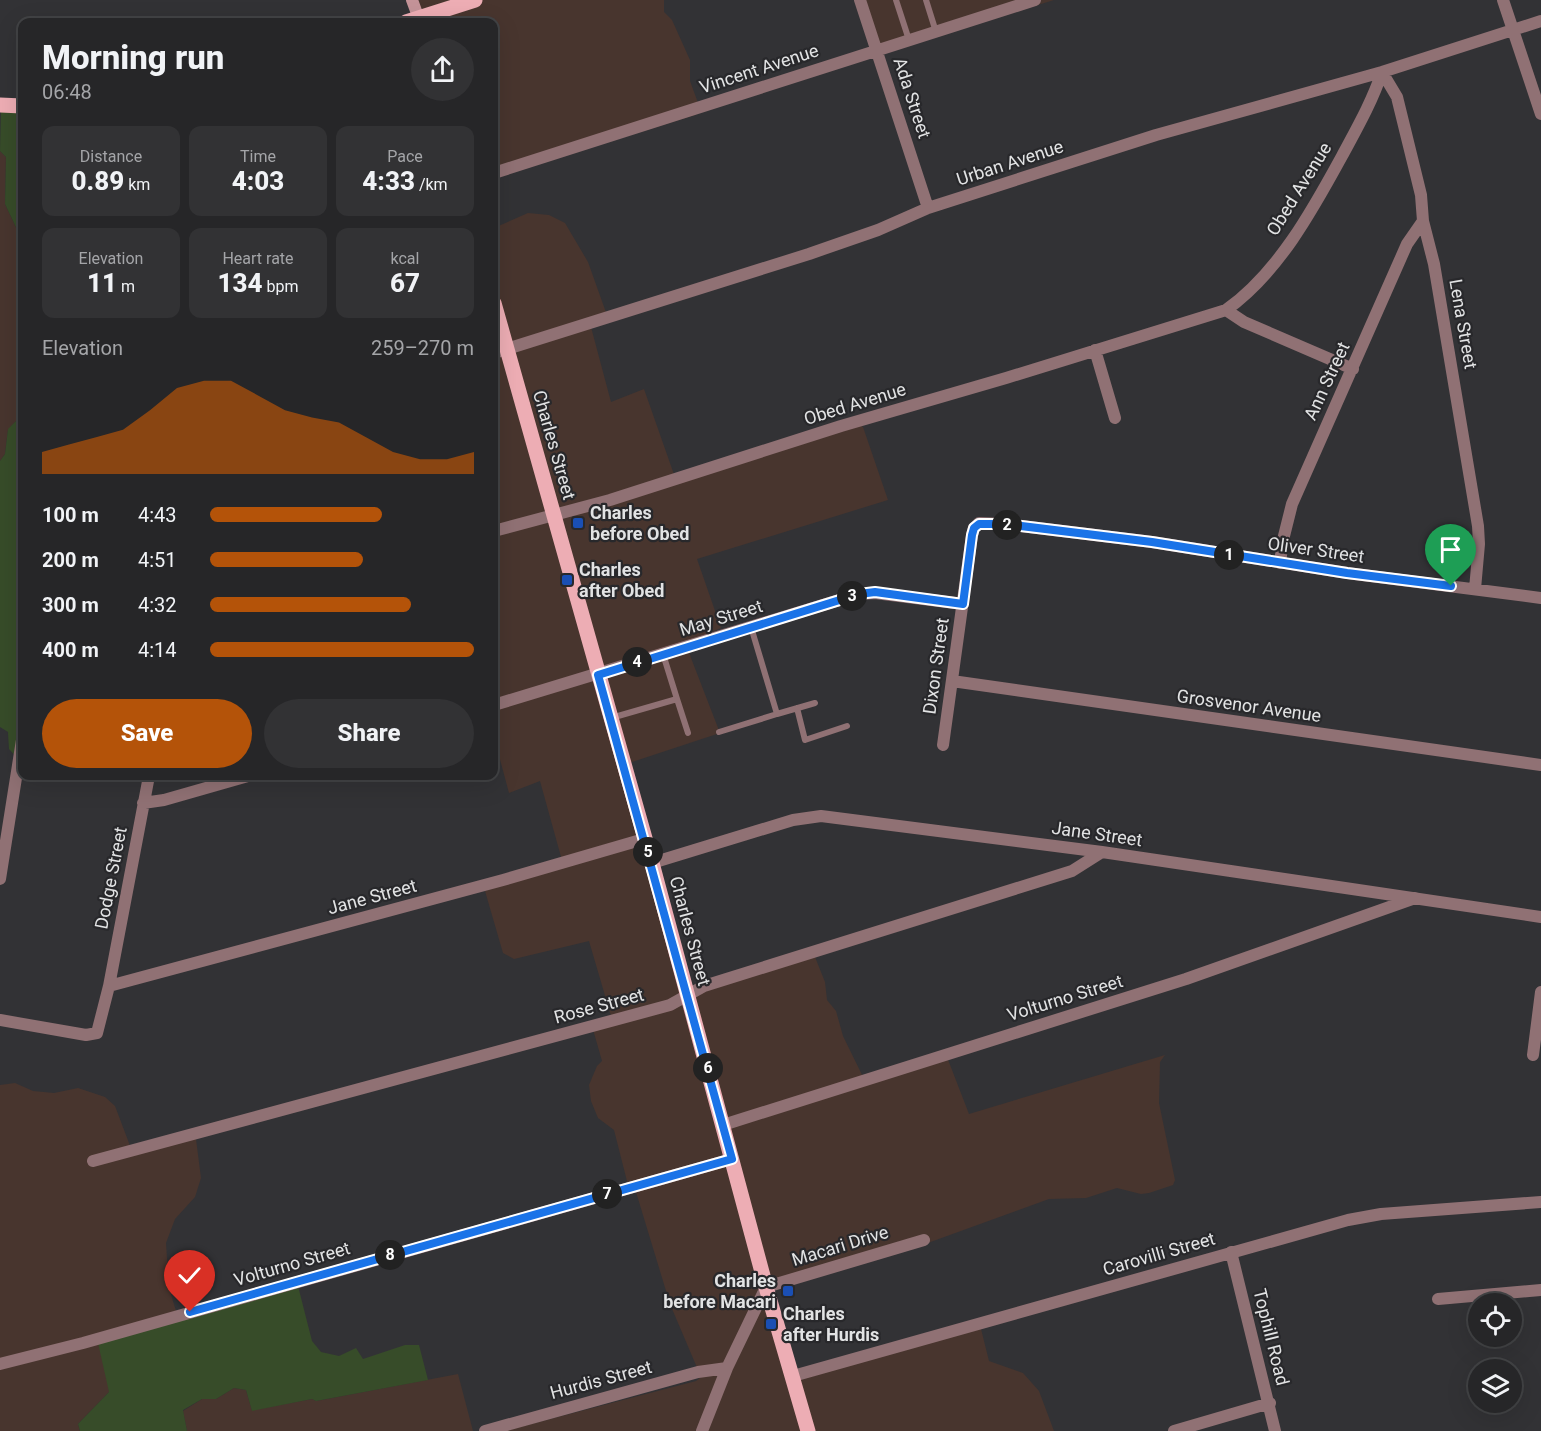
<!DOCTYPE html>
<html lang="en">
<head>
<meta charset="utf-8">
<style>
  :root { --surface:#262628; --page:#323234; --text:#f1f3f6; --muted:#a4a5a8; --line:#424345; --accent:#b45309 }
  body { margin:0; font-family:Roboto,sans-serif; background:var(--page); color:var(--text); height:100vh; display:flex; flex-direction:column; font-size:22px; white-space:nowrap }
  * { box-sizing:border-box; margin:0 }
  p { font-size:20px; color:var(--muted) }
  .icon { flex:none; width:33px; height:33px; fill:none; stroke:currentColor; stroke-width:2; stroke-linecap:round; stroke-linejoin:round }
  .map { position:relative; flex:1; overflow:hidden }
  .sheet { position:absolute; left:18px; top:18px; width:480px; height:762px; display:flex; flex-direction:column; background:var(--surface); border-radius:12px; box-shadow:0 6px 24px #0002,0 0 0 2px var(--line) }
  .sheet>* { flex:none }
  .fabs { position:absolute; left:1468px; top:1293px; display:grid; gap:12px }
  .fabs a { display:grid; place-items:center; width:54px; height:54px; border-radius:50%; background:var(--surface); box-shadow:0 6px 24px #0002,0 0 0 2px var(--line); font-size:30px }
  .pin { position:absolute; display:grid; place-items:center; width:51px; height:51px; color:#fff; margin:-62px -26px; border-radius:50% 50% 50% 0; rotate:-45deg; box-shadow:0 0 6px #0007 }
  .pin .icon { rotate:45deg }
  .km { position:absolute; width:30px; height:30px; margin:-15px; border-radius:50%; background:#222; color:#fff; font-size:16px; line-height:30px; text-align:center }
  .round { display:grid; place-items:center; flex:none; width:63px; height:63px; border-radius:32px; background:var(--page) }
  .head { display:flex; align-items:center; justify-content:space-between; height:102px; padding:0 24px }
  h1 { font-size:33px; font-weight:800; line-height:45px }
  .stats { display:grid; grid-template-columns:repeat(3,1fr); gap:9px; height:102px; padding:6px 24px }
  .stats div { display:grid; align-content:center; border-radius:12px; background:var(--page); text-align:center }
  .stats b { font-size:26px; font-weight:800 }
  .stats small { font-size:16px; font-weight:400 }
  .stats p { font-size:16px }
  .chart { height:168px; padding:12px 24px }
  .chart p { display:flex; justify-content:space-between }
  .chart svg { width:100%; height:108px; margin-top:6px; fill:var(--accent); opacity:.7 }
  .button { display:flex; gap:12px; margin-top:auto; padding:12px 24px }
  .button a { flex:1; height:69px; border-radius:36px; background:var(--accent); color:#fff; font-size:24px; font-weight:800; line-height:69px; text-align:center }
  .button a+a { background:var(--page); color:var(--text) }
  ul { padding:0 24px; list-style:none; font-size:20px }
  li { display:grid; grid-template-columns:96px 72px 1fr; align-items:center; height:45px }
  li i { height:15px; border-radius:8px; background:var(--accent) }
  .map>svg:first-child { display:block }
</style>
</head>
<body>
<div class="map">
<svg width="1541" height="1431" viewBox="0 0 1541 1431">
  <rect width="100%" height="100%" fill="#323235"/>
  <!-- commercial -->
  <path fill="#48352e" d="M412,0H664V12L672,20L690,60V81L701,111L695,115L644,131L494,174V22H418Z
    M861,0H1054L879,54Z
    M0,151L6,157L5,204L21,238L22,253V267L19,269L22,275V406L16,421L8,430L5,454L0,461Z
    M528,213L549,215L565,223L588,262L608,318L591,327L611,402L644,389L677,483L860,425L863,427L888,500L697,559L721,628L687,643L691,658L720,733L623,765L688,993L815,957L825,982L827,1000L836,1011L843,1036L865,1081L947,1057L969,1114L1165,1055L1160,1062L1159,1103L1175,1180L1173,1185L1149,1193L1141,1194L1117,1188L1086,1198L1049,1199L914,1248L772,1289L793,1376L981,1329L989,1361L1023,1373L1039,1391L1054,1431H504L696,1381L701,1377L670,1304L636,1192L629,1189L614,1130L598,1118L591,1101L589,1085L597,1066L602,1061L592,1026L611,1016L589,941L514,959L503,953L485,891L563,864L540,781L509,793L494,737V228Z
    M15,1083L33,1091L54,1093L78,1088L105,1097L115,1106L132,1151L196,1139L201,1178L195,1197L175,1219L166,1243L169,1288L176,1311L109,1392L78,1424L80,1431H0V1085Z
    M458,1374L473,1431H187L183,1411L202,1399H216L234,1388L246,1390L252,1410L312,1399L316,1401Z"/>
  <!-- green -->
  <path fill="#374c29" d="M1,109H22V253L21,238L5,204L6,157L0,151Z
    M22,406V763L9,749L8,732L0,727V461L5,454L8,429L16,421Z
    M298,1286L312,1341L321,1352L339,1356L356,1348L363,1359L405,1345H419L428,1380L316,1401L312,1399L252,1411L246,1390L234,1388L216,1399H202L183,1410L187,1431H80L78,1424L109,1392L98,1343Z"/>
  <g fill="none" stroke-linecap="round" stroke-linejoin="round">
    <!-- service -->
    <path stroke="#907174" stroke-width="6" d="M896,0L909,40
      M926,0L936,32
      M677,699L688,733
      M797,708L805,740L847,726
      M777,714L815,703
      M611,718L677,699L663,654
      M719,732L777,714L751,627"/>
    <!-- minor -->
    <path stroke="#907174" stroke-width="12" d="M860,0L928,208
      M1503,0L1541,114
      M1382,72L1397,97L1421,195L1423,221L1434,264L1478,526L1479,544L1475,589
      M494,173L1035,0
      M1226,310L1244,322L1353,369
      M1095,350L1115,418
      M494,353L809,254L878,230L928,208L1156,135L1382,72L1541,21
      M494,531L610,500L841,426L1006,378L1226,310C1278,273 1312,211 1342,156C1357,128 1372,102 1382,72
      M1280,563L1283,540L1292,504L1407,244L1423,221
      M952,681L1541,765
      M494,705L859,594L875,593L963,604
      M943,745L972,535L974,528L979,523L1005,524L1152,542L1347,573L1541,598
      M143,803L164,800L248,776
      M652,863L793,820L821,816L1102,852L1541,917
      M0,879L22,740
      M109,986L503,880L644,839
      M0,1020L86,1035L97,1033L109,986L149,776
      M1533,1055L1541,992
      M723,1125L1186,979L1415,898
      M93,1161L670,1005L704,986L1072,871L1102,852
      M1231,1252L1275,1431
      M1438,1299L1541,1290
      M0,1364L83,1343L732,1159
      M793,1376L1348,1220L1381,1214L1541,1202
      M485,1431L698,1372L727,1368
      M702,1431L727,1368L766,1287L924,1240
      M1174,1431L1270,1403"/>
    <!-- secondary -->
    <path stroke="#c49398" stroke-width="12" d="M412,0L419,19"/>
    <!-- primary -->
    <path stroke="#edadb4" stroke-width="15" d="M406,22L475,0
      M0,105L22,106
      M494,303L652,863L766,1287L808,1431"/>
  </g>
  <g fill="none" stroke-linecap="round" stroke-linejoin="round">
    <defs>
      <path id="route" d="M190,1312L732,1159L598,675L859,594L875,592L963,604L972,535L974,528L979,524H1005L1152,542L1347,573L1451,586"/>
    </defs>
    <!-- route casing -->
    <use href="#route" stroke="#fff" stroke-width="12"/>
    <!-- route -->
    <use href="#route" stroke="#1a73e8" stroke-width="8"/>
  </g>
  <!-- markers -->
  <g fill="#1a4fb4" stroke="#28282b" stroke-width="2">
    <rect x="572" y="517" width="12" height="12" rx="3"/>
    <rect x="561" y="574" width="12" height="12" rx="3"/>
    <rect x="782" y="1285" width="12" height="12" rx="3"/>
    <rect x="765" y="1318" width="12" height="12" rx="3"/>
  </g>
  <g text-anchor="middle" stroke-width="4.5" stroke-linejoin="round" paint-order="stroke">
    <!-- street labels -->
    <g font-size="18" fill="#e2e3e4" stroke="#28282b">
      <text transform="translate(759 69) rotate(-18)" y="6">Vincent Avenue</text>
      <text transform="translate(912 98) rotate(72)" y="6">Ada Street</text>
      <text transform="translate(1010 163) rotate(-18)" y="6">Urban Avenue</text>
      <text transform="translate(1299 189) rotate(-58)" y="6">Obed Avenue</text>
      <text transform="translate(1463 324) rotate(80)" y="6">Lena Street</text>
      <text transform="translate(1327 381) rotate(-65)" y="6">Ann Street</text>
      <text transform="translate(855 404) rotate(-17)" y="6">Obed Avenue</text>
      <text transform="translate(554 445) rotate(74)" y="6">Charles Street</text>
      <text transform="translate(1316 550) rotate(8)" y="6">Oliver Street</text>
      <text transform="translate(721 618) rotate(-17)" y="6">May Street</text>
      <text transform="translate(936 666) rotate(-82)" y="6">Dixon Street</text>
      <text transform="translate(1249 706) rotate(8)" y="6">Grosvenor Avenue</text>
      <text transform="translate(1097 834) rotate(8)" y="6">Jane Street</text>
      <text transform="translate(111 878) rotate(-79)" y="6">Dodge Street</text>
      <text transform="translate(372 897) rotate(-15)" y="6">Jane Street</text>
      <text transform="translate(690 931) rotate(75)" y="6">Charles Street</text>
      <text transform="translate(1065 998) rotate(-17)" y="6">Volturno Street</text>
      <text transform="translate(599 1006) rotate(-15)" y="6">Rose Street</text>
      <text transform="translate(840 1246) rotate(-17)" y="6">Macari Drive</text>
      <text transform="translate(1159 1254) rotate(-16)" y="6">Carovilli Street</text>
      <text transform="translate(292 1264) rotate(-16)" y="6">Volturno Street</text>
      <text transform="translate(1271 1337) rotate(76)" y="6">Tophill Road</text>
      <text transform="translate(601 1380) rotate(-15)" y="6">Hurdis Street</text>
    </g>
    <!-- poi labels -->
    <g font-size="18" font-weight="bold" fill="#e2e3e4" stroke="#28282b" text-anchor="start">
      <text x="590" y="519">Charles<tspan x="590" dy="21">before Obed</tspan></text>
      <text x="579" y="576">Charles<tspan x="579" dy="21">after Obed</tspan></text>
      <text x="776" y="1287" text-anchor="end">Charles<tspan x="776" dy="21">before Macari</tspan></text>
      <text x="783" y="1320">Charles<tspan x="783" dy="21">after Hurdis</tspan></text>
    </g>
  </g>
</svg>
<div class="fabs">
<a><svg class="icon" aria-label="locate" viewBox="0 0 24 24"><circle cx="12" cy="12" r="6"/><path d="M12 2v4M12 18v4M2 12h4M18 12h4"/></svg></a>
<a><svg class="icon" aria-label="layers" viewBox="0 0 24 24"><path d="M12 4l9 5-9 5-9-5zM3 14l9 5 9-5"/></svg></a>
</div>
<div class="pin" style="left:1451px;top:586px;background:#1e9e55"><svg class="icon" aria-label="arrive" viewBox="0 0 24 24"><path d="M6 21V4h12l-3 4 3 4H6"/></svg></div>
<div class="pin" style="left:190px;top:1312px;background:#d93025"><svg class="icon" aria-label="check" viewBox="0 0 24 24"><path d="M5 12l5 5 9-10"/></svg></div>
<b class="km" style="left:1229px;top:555px">1</b>
<b class="km" style="left:1007px;top:525px">2</b>
<b class="km" style="left:852px;top:596px">3</b>
<b class="km" style="left:637px;top:662px">4</b>
<b class="km" style="left:648px;top:852px">5</b>
<b class="km" style="left:708px;top:1068px">6</b>
<b class="km" style="left:607px;top:1194px">7</b>
<b class="km" style="left:390px;top:1255px">8</b>
<section class="sheet">
<div class="head"><div><h1>Morning run</h1><p>06:48</p></div><a class="round"><svg class="icon" aria-label="share" viewBox="0 0 24 24"><path d="M12 15V3M7 8l5-5 5 5M5 13v7h14v-7"/></svg></a></div>
<div class="stats">
<div><p>Distance</p><b>0.89<small> km</small></b></div>
<div><p>Time</p><b>4:03</b></div>
<div><p>Pace</p><b>4:33<small> /km</small></b></div>
</div>
<div class="stats">
<div><p>Elevation</p><b>11<small> m</small></b></div>
<div><p>Heart rate</p><b>134<small> bpm</small></b></div>
<div><p>kcal</p><b>67</b></div>
</div>
<div class="chart"><p><span>Elevation</span>259–270 m</p>
<svg viewBox="0 0 160 44" preserveAspectRatio="none"><path d="M0 44V35L10 32L20 29L30 26L40 18L50 9L60 6L70 6L80 12L90 18L100 21L110 23L120 29L130 35L140 38L150 38L160 35V44z"/></svg>
</div>
<ul>
<li><b>100 m</b>4:43<i style="width:65%"></i></li>
<li><b>200 m</b>4:51<i style="width:58%"></i></li>
<li><b>300 m</b>4:32<i style="width:76%"></i></li>
<li><b>400 m</b>4:14<i style="width:100%"></i></li>
</ul>
<div class="button"><a>Save</a><a>Share</a></div>
</section>
</div>
</body>
</html>
